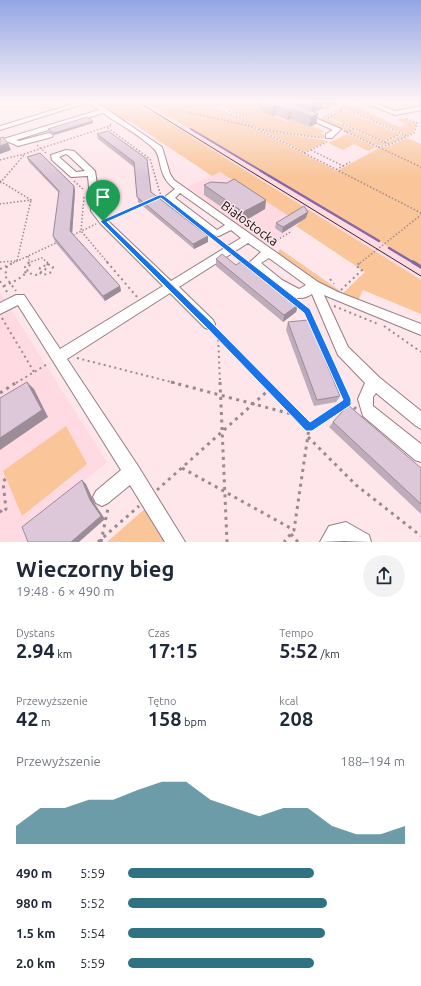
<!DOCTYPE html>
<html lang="pl">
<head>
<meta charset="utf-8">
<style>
  :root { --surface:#fff; --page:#f2f2f3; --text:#1f2937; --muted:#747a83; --accent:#2f7383 }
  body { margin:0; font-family:Ubuntu,sans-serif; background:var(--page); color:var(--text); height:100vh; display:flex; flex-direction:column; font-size:15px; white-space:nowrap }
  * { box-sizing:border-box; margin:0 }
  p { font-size:13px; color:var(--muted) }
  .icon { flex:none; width:22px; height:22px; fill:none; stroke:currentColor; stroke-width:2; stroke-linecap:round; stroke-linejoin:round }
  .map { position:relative; height:542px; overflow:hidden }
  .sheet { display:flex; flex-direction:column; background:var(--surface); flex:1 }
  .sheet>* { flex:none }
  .pin { position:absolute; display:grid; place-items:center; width:34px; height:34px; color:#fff; margin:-41px -17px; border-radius:50% 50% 50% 0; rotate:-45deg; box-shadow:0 0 4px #0007 }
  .pin .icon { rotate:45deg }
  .round { display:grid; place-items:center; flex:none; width:42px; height:42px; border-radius:21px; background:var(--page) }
  .overview { display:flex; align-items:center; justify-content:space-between; height:68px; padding:0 16px }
  h1 { font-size:22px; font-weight:700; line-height:30px }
  .stats { display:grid; grid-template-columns:repeat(3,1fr); gap:6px; height:68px; padding:4px 16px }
  .stats div { display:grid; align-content:center }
  .stats b { font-size:20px; font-weight:700 }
  .stats small { font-size:11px; font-weight:400 }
  .stats p { font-size:11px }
  .chart { height:112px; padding:8px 16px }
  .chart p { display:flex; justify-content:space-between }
  .chart svg { width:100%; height:72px; margin-top:4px; fill:var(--accent); opacity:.7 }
  ul { padding:0 16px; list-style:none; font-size:13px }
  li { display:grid; grid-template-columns:64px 48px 1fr; align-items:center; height:30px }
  li i { height:10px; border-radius:5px; background:var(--accent) }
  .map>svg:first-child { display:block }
</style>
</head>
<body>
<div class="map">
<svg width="421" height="542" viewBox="0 0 421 542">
  <rect width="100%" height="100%" fill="#fee6eb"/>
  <!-- built -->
  <path fill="#ffdae2" d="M137,102H143L190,128L421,266V280Z
    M220,172L301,224L266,245L187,187Z
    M0,292L107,462L24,529L29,542H0Z"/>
  <!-- green -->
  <path fill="#f9c599" d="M107,102H133L147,111L149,110L421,280V314L363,290L358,301L319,285L280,257L278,252L280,249L343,293L365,272L296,226L300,223L220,172L212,176L128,120L123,121L99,105Z
    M147,102H203L337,171L379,148L390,146L407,138L421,144V266L154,108H156Z
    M225,102H249L259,108L267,105L236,117Z
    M330,102C353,102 381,119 400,127L406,124L397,120L402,118L417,123L413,133L408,135Z
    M265,107L260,111L287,121L295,117L296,121L309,127L312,126L324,131L321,133L331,139L257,128L238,118Z
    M344,109H345L327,118L352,129L347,132L319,119Z
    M346,111L400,134L383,141L329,117Z
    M260,129L328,141L304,152Z
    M353,130L385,143L403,134L407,136C376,151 378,146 348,132Z
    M347,134L376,147L368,151L354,144L343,150L328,143Z
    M66,426L87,464L22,516L3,471Z
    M147,507L169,542H107Z"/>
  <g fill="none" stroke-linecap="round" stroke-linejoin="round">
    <!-- stream-far2 -->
    <path stroke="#8569a1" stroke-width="2" d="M191,129L263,172"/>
    <!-- stream-far1 -->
    <path stroke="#8569a1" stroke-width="2.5" d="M261,171L379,241
      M389,248L414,263"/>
    <!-- stream -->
    <path stroke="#8569a1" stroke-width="3.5" d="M413,262L421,267"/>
    <defs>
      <path id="minor" d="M80,102L86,103L0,130V126Z
        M91,102H96L162,147L170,174L174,180L318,282L338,292L421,324V335L324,295L348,347L380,378L421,411V429L416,426L376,393L373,397V406L421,444V462L415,460L363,416L358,399L365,383L338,355L312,294C291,309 265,278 250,266L249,263L261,252L248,243L179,287L213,320L215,324L213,328L209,329L205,328L170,293L67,359L138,466L185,542H165L130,485L108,503L102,506L96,503L93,497L96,491L121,470L18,305L0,314V303L16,295H24L60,349L163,286L100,223L91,211L88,176L71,177L52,160L51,155L66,150L74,151L95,171L101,211L106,219L171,281L241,238L231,230L219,236L211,235L166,200V196L175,189C156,175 163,158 154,149C141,136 119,124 103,113L16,140L19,141L49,133L53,135L52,137L18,146L9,142L0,144V140L99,110L91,104ZM66,154L68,155L85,171L76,172L59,157ZM180,193L225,225L217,230L175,198ZM269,258L306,285L299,289L282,280L261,263Z
        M312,102H320L328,106L325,108Z
        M363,102H371L396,111L421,106V110L395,115Z
        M302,114H306L341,129L332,138H326V134L333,130L302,116Z
        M346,522L369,535L371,542L344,541L320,542L329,526Z"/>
    </defs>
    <!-- minor casing -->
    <use href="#minor" stroke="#967c82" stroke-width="2"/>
    <!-- path-far2 -->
    <path stroke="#9b8a8d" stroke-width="1.5" stroke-dasharray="1.5 2" stroke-linecap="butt" d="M164,102L184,111L253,127
      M205,102L421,213
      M223,102L233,116
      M331,103L408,136
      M324,116L343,108
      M236,118L263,108
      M328,118L344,110
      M110,124L112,125L108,128L150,159L161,196
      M343,124L389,144
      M259,129L322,138
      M344,131L421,167
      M346,132L354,129
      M384,142L400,134
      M37,145L47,154
      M378,147L389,145L414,133L417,123L405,118
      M311,150L343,166L337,169
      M304,153L327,142
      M0,160L24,154L109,126
      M343,166L350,162
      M0,181L31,200L0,204
      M74,181L84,190
      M0,183L24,155
      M84,197L81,231L108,263
      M111,218L142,204
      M73,235L96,224
      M271,244L292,231
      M237,255L246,262
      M28,256L30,263
      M0,262L17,261L31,200
      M13,263L58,242
      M28,263L42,258L48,263
      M360,263L421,215"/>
    <!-- path-far1 -->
    <path stroke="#9b8a8d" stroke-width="2" stroke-dasharray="2 3.5" stroke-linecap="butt" d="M29,262L25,267V272L36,275L45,270L48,263L47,262
      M107,262L137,297
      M48,264L53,267L50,273L43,275L39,272L40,268Z
      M7,266L5,276L16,291
      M0,269L15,262
      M330,279L334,284
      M0,281L9,295
      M4,286C15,281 29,276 30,262
      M341,290L362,270L356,266L361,262
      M297,302L307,311L340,383
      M334,306L378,324
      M2,318L34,372
      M384,326L421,352
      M215,331L266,383
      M218,334L220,383
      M77,358L175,383
      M16,383L49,363"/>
    <!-- path -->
    <path stroke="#9b8a8d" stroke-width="3" stroke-dasharray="3 4.5" stroke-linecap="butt" d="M171,382L295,415
      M220,382L227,542
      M265,382L309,428L294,530L284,542
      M339,382L348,402L356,409
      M0,393L17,382
      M309,428L348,402
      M308,437L356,485L421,536
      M182,468L294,530
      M157,490L271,388
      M0,510L2,513L6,509L3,482L6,478
      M291,534L298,542
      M98,542L139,506
      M101,542L108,508"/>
    <!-- minor -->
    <use href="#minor" fill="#fff" fill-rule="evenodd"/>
    <!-- tram -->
    <path stroke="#362b2d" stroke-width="1" d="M138,102L421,276"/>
  </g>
  <!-- wall -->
  <path fill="#beacbb" d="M248,102H339L329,106L324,103L323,108L314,112L318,114L316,124L309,127L291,119L287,120L275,115L272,116L261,111V108Z
    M339,102H352L346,105Z
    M93,121V123L54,135L49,132L48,129Z
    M97,134L147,159L151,192L208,242L194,249L138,202L134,167L98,139Z
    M27,157L74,186L75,191L72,233L120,286L121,291L105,301L55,242L53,236L59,193L29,162Z
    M204,185L266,200L265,209L243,222L204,195Z
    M306,218L282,233L275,228L276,223Z
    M216,259L236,265L298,305L296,312L283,322L216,266Z
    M288,322L340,396L336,402L314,406L286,330Z
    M333,422L421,468V514L329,427Z"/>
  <!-- shaded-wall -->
  <path fill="#9b8c98" d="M318,102H324L323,108L310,114L312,104Z
    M330,102H339L329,106Z
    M347,102H352L346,105Z
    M277,105L275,115L272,116L273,107Z
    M292,109L291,119L287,120L289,111Z
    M318,114L316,124L309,127L311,117Z
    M93,121V123L54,135V133Z
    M8,143L11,150L0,154V146Z
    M74,186L75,191L72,236L70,231Z
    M266,200L265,209L243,222V212Z
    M308,212L306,218L282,233L283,227Z
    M208,236V242L194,249L193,244Z
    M120,286L121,291L105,301L103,296Z
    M298,305L296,312L283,322L284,315Z
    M27,382L34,389L48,417L0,450V438Z
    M82,480L86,484L95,504L105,519L79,542H71L90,500Z"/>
  <!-- building -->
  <path fill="#ddc8d9" stroke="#9b8c98" d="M263,102H290L318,114L311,117L292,109L289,111L277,105L273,107Z
    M307,102H318L312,104Z
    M87,117L93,121L54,133L48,129Z
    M108,131L147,159L151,192L208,236L193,244L137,197L134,162L97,134Z
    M3,137L8,143L0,146V138Z
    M40,153L74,186L70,231L120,286L103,296L53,236L59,191L27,157Z
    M234,179L266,200L243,212L204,185L211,182L227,183Z
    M304,206L308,212L283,227L276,223Z
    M222,254L236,265L242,261L298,305L284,315L216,259Z
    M308,320L340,396L317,400L288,322Z
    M27,382L42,410L0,438V398Z
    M348,405L421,468V504L333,422Z
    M82,480L90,500L101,516L71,542H28L22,527Z"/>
  <!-- sky -->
  <linearGradient id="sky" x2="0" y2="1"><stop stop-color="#93a6e5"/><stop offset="0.57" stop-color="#fff4f6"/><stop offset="1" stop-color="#fff4f6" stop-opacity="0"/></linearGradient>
  <rect width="421" height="178" fill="url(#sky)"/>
  <!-- route -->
  <path fill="#1a73e8" stroke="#fff" fill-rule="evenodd" d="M159,195H163L310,309L351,399V405L312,431H306L206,327L100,221ZM161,198L304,313L343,400L310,422L211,322L107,222Z"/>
  <g text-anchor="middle" stroke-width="3" stroke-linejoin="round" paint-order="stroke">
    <!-- street labels -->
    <g font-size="13" fill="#160d0f" stroke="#fee6eb">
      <text transform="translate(250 223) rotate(36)" y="5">Białostocka</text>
    </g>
  </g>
</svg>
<div class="pin" style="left:103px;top:221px;background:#1e9e55"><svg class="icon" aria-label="arrive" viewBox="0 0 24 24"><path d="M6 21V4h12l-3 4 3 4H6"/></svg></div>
</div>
<section class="sheet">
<div class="overview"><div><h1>Wieczorny bieg</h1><p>19:48 · 6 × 490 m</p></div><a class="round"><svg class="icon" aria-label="share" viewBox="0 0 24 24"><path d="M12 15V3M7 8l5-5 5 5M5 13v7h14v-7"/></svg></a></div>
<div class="stats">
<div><p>Dystans</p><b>2.94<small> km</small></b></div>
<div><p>Czas</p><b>17:15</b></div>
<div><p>Tempo</p><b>5:52<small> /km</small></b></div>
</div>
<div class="stats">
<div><p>Przewyższenie</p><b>42<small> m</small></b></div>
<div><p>Tętno</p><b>158<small> bpm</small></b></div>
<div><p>kcal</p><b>208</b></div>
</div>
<div class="chart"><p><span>Przewyższenie</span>188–194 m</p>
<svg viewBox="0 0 160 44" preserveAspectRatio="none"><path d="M0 44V33L10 22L20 22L30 17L40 17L50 11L60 6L70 6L80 17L90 22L100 27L110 22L120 22L130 33L140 38L150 38L160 33V44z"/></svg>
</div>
<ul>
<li><b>490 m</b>5:59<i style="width:67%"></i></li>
<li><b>980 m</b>5:52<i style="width:72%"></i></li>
<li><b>1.5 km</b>5:54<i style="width:71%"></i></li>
<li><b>2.0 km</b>5:59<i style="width:67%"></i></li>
</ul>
</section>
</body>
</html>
